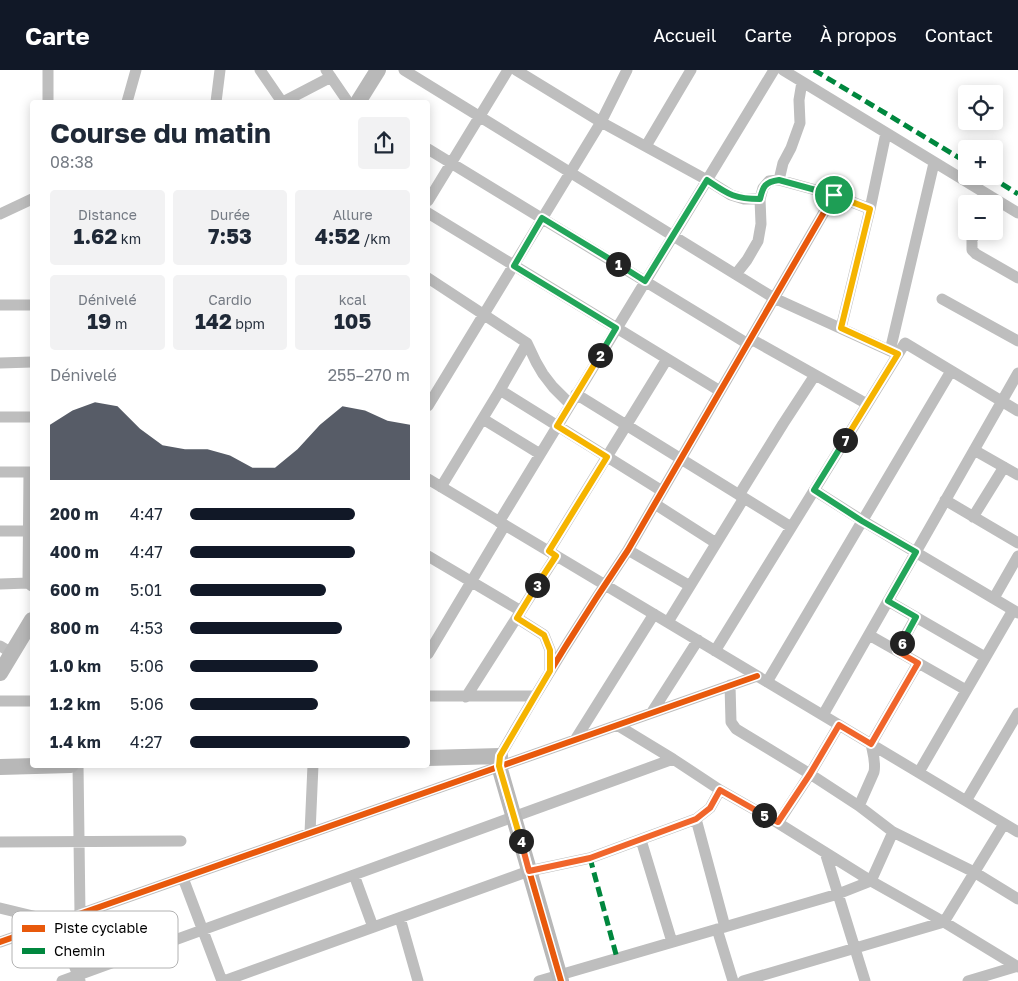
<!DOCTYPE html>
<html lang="fr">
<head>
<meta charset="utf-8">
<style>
  :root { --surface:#fff; --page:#f2f2f3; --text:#1f2937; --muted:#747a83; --accent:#111827 }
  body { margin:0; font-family:"Golos Text",sans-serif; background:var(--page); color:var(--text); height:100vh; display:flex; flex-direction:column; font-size:19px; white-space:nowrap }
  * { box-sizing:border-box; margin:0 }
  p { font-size:16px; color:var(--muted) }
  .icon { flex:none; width:28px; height:28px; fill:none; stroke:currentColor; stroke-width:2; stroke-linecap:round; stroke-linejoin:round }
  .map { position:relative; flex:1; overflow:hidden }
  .side { position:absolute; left:30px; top:30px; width:400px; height:668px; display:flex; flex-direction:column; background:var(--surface); border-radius:5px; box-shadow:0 2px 12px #0003 }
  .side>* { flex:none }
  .controls { position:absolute; left:958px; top:15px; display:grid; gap:10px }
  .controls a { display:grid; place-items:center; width:45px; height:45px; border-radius:5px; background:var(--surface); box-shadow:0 2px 12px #0003; font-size:25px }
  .pin { position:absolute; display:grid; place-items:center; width:42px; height:42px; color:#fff; margin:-21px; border:2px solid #fff; border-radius:50%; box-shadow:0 1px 5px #0007 }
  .km { position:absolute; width:25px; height:25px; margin:-12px; border-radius:50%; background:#222; color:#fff; font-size:14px; line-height:25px; text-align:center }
  .round { display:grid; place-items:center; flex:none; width:52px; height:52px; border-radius:5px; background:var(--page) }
  .headline { display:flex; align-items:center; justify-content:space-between; height:85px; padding:0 20px }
  h1 { font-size:28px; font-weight:700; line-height:38px }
  .metrics { display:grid; grid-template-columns:repeat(3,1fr); gap:8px; height:85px; padding:5px 20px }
  .metrics div { display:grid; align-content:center; border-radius:5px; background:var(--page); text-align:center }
  .metrics b { font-size:21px; font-weight:700 }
  .metrics small { font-size:14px; font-weight:400 }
  .metrics p { font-size:14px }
  .chart { height:140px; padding:10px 20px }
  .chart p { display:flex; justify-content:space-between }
  .chart svg { width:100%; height:90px; margin-top:5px; fill:var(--accent); opacity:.7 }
  ul { padding:0 20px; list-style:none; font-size:16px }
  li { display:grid; grid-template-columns:80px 60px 1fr; align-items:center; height:38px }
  li i { height:12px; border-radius:6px; background:var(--accent) }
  header { display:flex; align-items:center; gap:30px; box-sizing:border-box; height:70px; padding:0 25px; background:var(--accent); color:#fff }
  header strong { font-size:24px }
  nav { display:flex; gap:28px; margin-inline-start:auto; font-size:18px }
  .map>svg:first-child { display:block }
</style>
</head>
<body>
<header>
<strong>Carte</strong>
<nav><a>Accueil</a><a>Carte</a><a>À propos</a><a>Contact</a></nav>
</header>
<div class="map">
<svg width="1018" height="911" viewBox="0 0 1018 911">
  <rect width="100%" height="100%" fill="#fff"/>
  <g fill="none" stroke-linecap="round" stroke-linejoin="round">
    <!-- street -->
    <path stroke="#bebebe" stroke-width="11" d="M260,0L282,32
      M326,0L348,32
      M404,0L774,228L897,284
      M516,0L601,52L707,110L731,125L744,129H760
      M783,0L1018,143
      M48,32V0
      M127,32L136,0
      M216,32L220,0
      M283,32L331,7
      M646,76L691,0
      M428,79L748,274
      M779,110L783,93L791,78L800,53L799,30L802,12
      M428,131L508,0
      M428,143L720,321
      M0,144L32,129
      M976,161L972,170V180L976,184L1018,208
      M736,204L747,190L758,171L761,154L760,129L763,118L769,111L779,110L834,125L870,139
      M428,208L527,273L536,292L543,304L553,317L570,334
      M942,229L1018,271
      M0,235H32
      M841,258L870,139L886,63
      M751,269L867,334
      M890,281L934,93
      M0,293L32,292
      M500,320L662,421
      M576,324L791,457
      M428,336L601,52L627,0
      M0,347H32
      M483,349L540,384
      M974,380L1018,405
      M0,402H32
      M428,409L1018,762
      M441,417L500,320L527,273
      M814,420L863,451L1018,543
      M739,425L783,354L815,305
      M945,430L1018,473
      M655,434L716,473
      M973,447L1004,397
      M499,452L774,0
      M0,461H32
      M628,480L690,516
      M549,481L667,289
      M428,486L521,541
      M28,513L29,402
      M0,514L28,513L32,516
      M994,528L1018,486
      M888,531L985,587
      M517,548L544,565L550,580V600
      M668,552L744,428
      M869,565L966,620
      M0,576L12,583
      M715,581L905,273L1018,341
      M897,581L916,547
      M428,584L505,455
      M767,612L951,301
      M730,615L731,652L736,659L810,704L859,736L893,762L974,802L1018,829
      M428,626H535
      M466,627L556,486
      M0,631H32
      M652,642L698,570
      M823,645L1018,303
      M617,655L673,689L720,720L778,753L871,811L944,852L1018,897
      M575,670L654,544
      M500,686C540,616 583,547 628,480L834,125
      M78,695L80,844
      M919,702L1013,540
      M966,731L1018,643
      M859,736L874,702C876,692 873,684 871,674L918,593
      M696,749L725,857
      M778,753L810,704L839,655
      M310,763L313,695
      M641,770L672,872
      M0,772L181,771
      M825,782L865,911
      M354,805L373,857
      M183,808L222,911
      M0,838L58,852L80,911
      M400,848L418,911
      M717,859L733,911
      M0,872L757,606
      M62,911L673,689
      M224,911L529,801L590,788L696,749L710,738L720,720
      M539,911L838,824L871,811L893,762
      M743,911L944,852L1004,754
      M968,911L1018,896"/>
    <!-- secondary -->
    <path stroke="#b8b8b8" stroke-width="16" d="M358,32L378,0
      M0,603L32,550
      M428,688L500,686L499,696L561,911
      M0,697L71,695"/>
    <!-- quiet -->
    <path stroke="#00873e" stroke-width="5" stroke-dasharray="10 5" stroke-linecap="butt" d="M814,0L966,92
      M989,106L1018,124
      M590,788L617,888"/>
    <defs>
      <path id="cycleway" d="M0,872L757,606
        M561,911L499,696L500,686C540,616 583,547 628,480L834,125"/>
    </defs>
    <!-- cycleway casing -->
    <use href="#cycleway" stroke="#fff" stroke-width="9"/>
    <!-- cycleway -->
    <use href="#cycleway" stroke="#e8590c" stroke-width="6"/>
  </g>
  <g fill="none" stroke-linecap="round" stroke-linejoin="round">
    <defs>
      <path id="split-1" d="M618,194L645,211L707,110C728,124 734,129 760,129C763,116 765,112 779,110L834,125"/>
      <path id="split-2" d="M600,285L616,258L514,196L542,148L618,194"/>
      <path id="split-3" d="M537,515L556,486L549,481L607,387L557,356L600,285"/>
      <path id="split-4" d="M521,771L499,696L500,686L550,601V580L544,565L517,548L537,515"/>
      <path id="split-5" d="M521,771L529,801L590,788L696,749L710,738L720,720L764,745"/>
      <path id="split-6" d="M764,745L778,752L810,704L839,655L871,674L918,593L897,581L902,573"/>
      <path id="split-7" d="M845,370L814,420L862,451L916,482L888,531L916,547L902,573"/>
      <path id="split-8" d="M834,125L870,139L841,258L898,284L845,370"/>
    </defs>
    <!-- split-1 casing -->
    <use href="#split-1" stroke="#fff" stroke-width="10"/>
    <!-- split-2 casing -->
    <use href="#split-2" stroke="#fff" stroke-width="10"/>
    <!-- split-3 casing -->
    <use href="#split-3" stroke="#fff" stroke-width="10"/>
    <!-- split-4 casing -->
    <use href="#split-4" stroke="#fff" stroke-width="10"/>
    <!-- split-5 casing -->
    <use href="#split-5" stroke="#fff" stroke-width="10"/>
    <!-- split-6 casing -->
    <use href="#split-6" stroke="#fff" stroke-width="10"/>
    <!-- split-7 casing -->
    <use href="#split-7" stroke="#fff" stroke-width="10"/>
    <!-- split-8 casing -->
    <use href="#split-8" stroke="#fff" stroke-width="10"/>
    <!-- split-1 -->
    <use href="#split-1" stroke="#22a559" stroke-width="6"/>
    <!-- split-2 -->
    <use href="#split-2" stroke="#22a559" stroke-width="6"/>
    <!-- split-3 -->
    <use href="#split-3" stroke="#f5b400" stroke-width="6"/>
    <!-- split-4 -->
    <use href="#split-4" stroke="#f5b400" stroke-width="6"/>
    <!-- split-5 -->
    <use href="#split-5" stroke="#f0652b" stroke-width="6"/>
    <!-- split-6 -->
    <use href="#split-6" stroke="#f0652b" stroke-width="6"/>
    <!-- split-7 -->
    <use href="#split-7" stroke="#22a559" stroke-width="6"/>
    <!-- split-8 -->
    <use href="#split-8" stroke="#f5b400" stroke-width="6"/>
  </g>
  <!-- legend -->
  <rect x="12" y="841" width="166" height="57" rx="8" fill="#fff" stroke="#b2b2b2" stroke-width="1"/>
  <rect x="22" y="855" width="23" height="7" fill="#e8590c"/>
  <rect x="22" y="878" width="23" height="6" fill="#00873e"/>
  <g font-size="14" fill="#000">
    <text x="54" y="863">Piste cyclable</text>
    <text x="54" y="886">Chemin</text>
  </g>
</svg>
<div class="controls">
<a><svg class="icon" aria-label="locate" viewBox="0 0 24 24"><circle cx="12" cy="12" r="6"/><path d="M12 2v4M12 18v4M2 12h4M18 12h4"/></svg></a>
<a>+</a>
<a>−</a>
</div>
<div class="pin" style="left:834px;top:125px;background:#1e9e55"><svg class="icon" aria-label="arrive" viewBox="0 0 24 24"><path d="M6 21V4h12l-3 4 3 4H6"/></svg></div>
<b class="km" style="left:618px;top:194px">1</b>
<b class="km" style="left:600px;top:285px">2</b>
<b class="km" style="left:537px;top:515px">3</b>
<b class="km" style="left:521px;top:771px">4</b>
<b class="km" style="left:764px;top:745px">5</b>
<b class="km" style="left:902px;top:573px">6</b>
<b class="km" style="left:845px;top:370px">7</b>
<section class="side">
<div class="headline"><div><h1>Course du matin</h1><p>08:38</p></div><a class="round"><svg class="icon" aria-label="share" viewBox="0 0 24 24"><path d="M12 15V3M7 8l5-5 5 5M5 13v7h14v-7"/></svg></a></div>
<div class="metrics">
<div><p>Distance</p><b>1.62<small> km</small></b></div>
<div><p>Durée</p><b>7:53</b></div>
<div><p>Allure</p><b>4:52<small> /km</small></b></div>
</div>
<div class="metrics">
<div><p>Dénivelé</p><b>19<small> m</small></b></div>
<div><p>Cardio</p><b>142<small> bpm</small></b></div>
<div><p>kcal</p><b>105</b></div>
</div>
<div class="chart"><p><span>Dénivelé</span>255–270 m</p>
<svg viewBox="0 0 160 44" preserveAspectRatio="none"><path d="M0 44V17L10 10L20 6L30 8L40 19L50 27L60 29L70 29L80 32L90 38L100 38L110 29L120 17L130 8L140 10L150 15L160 17V44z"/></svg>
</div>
<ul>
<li><b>200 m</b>4:47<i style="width:75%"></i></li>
<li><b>400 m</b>4:47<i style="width:75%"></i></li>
<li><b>600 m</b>5:01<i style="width:62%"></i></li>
<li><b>800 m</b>4:53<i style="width:69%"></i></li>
<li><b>1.0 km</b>5:06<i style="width:58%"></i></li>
<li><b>1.2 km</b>5:06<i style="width:58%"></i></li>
<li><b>1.4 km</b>4:27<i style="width:100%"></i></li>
</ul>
</section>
</div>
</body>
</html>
